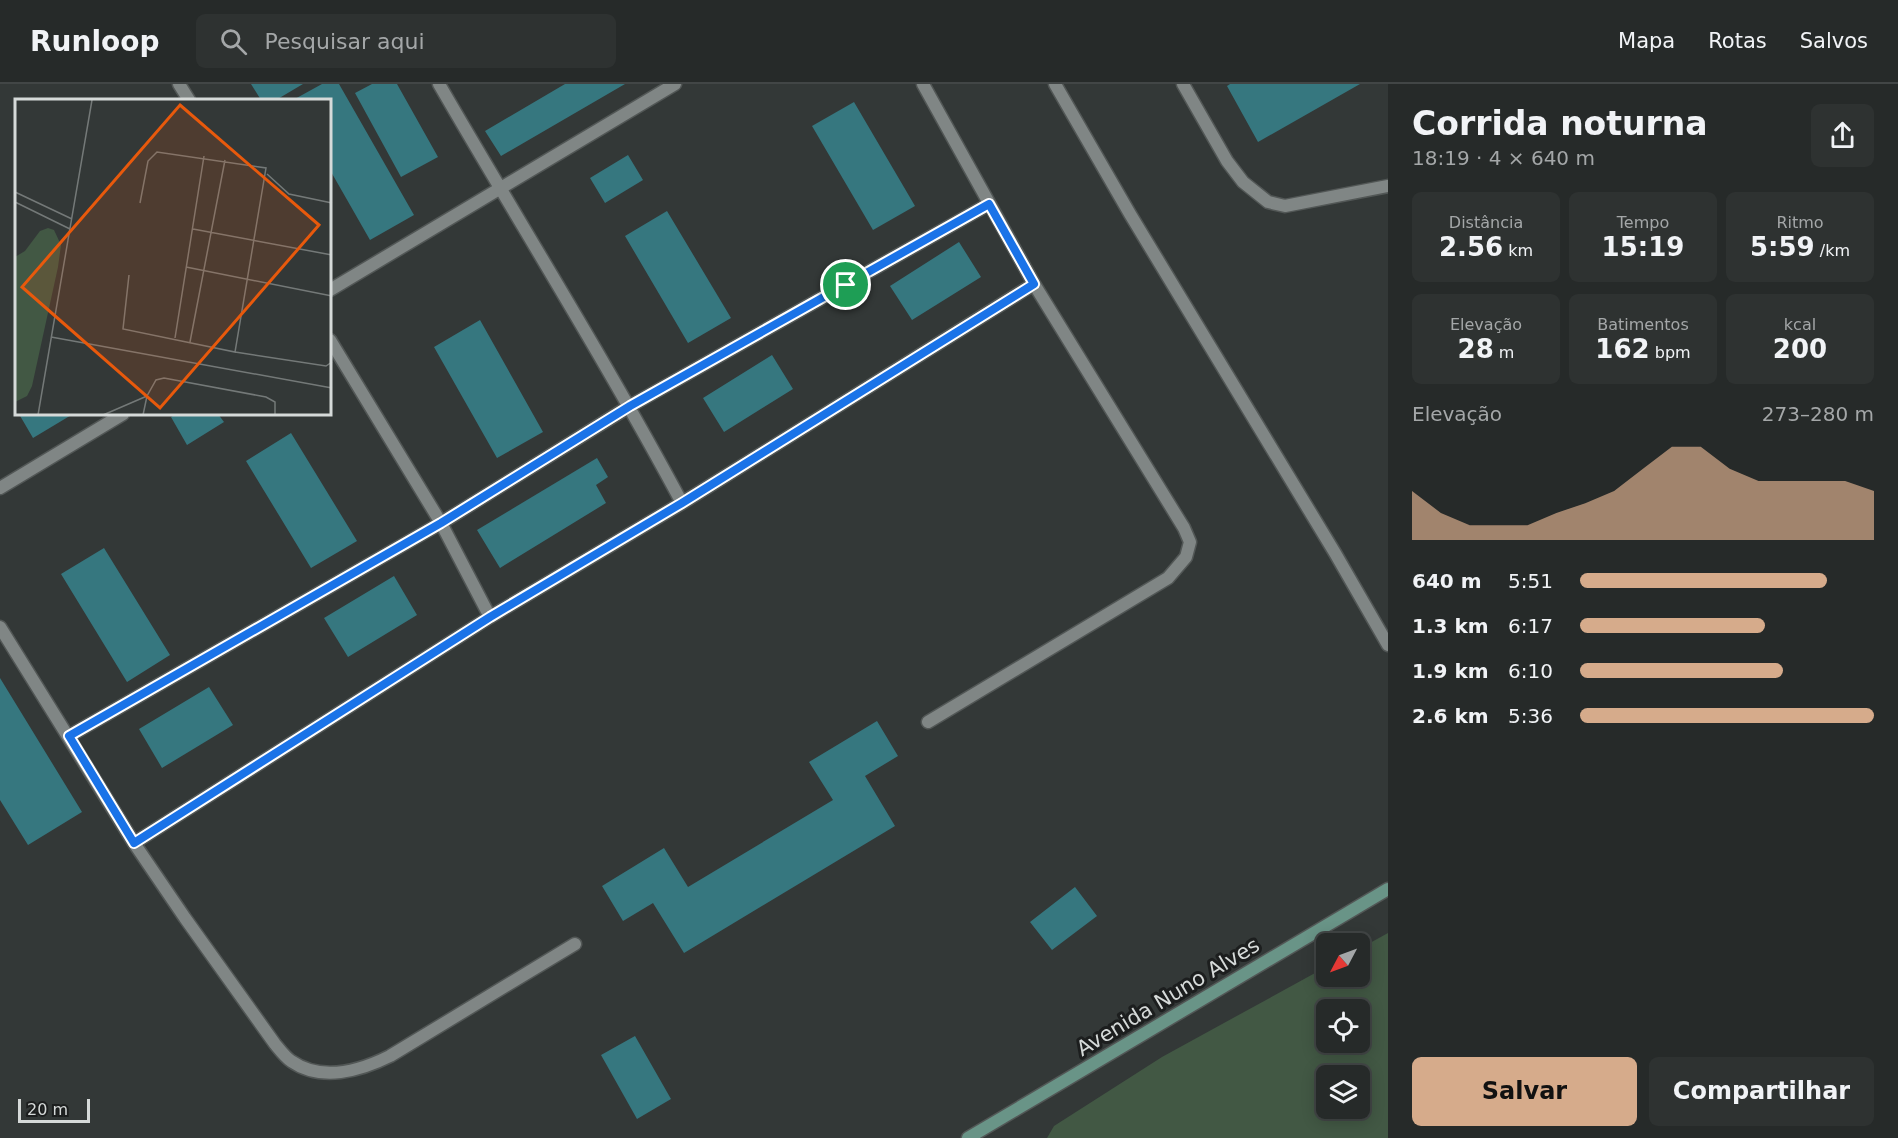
<!DOCTYPE html>
<html lang="pt">
<head>
<meta charset="utf-8">
<style>
  :root { --surface:#262a29; --page:#2e3231; --text:#f1f3f6; --muted:#a4a7a8; --line:#424646; --accent:#d6ab8b }
  body { margin:0; font-family:"DejaVu Sans",sans-serif; background:var(--page); color:var(--text); height:100vh; display:flex; flex-direction:column; font-size:22px; white-space:nowrap }
  * { box-sizing:border-box; margin:0 }
  p { font-size:20px; color:var(--muted) }
  .icon { flex:none; width:33px; height:33px; fill:none; stroke:currentColor; stroke-width:2; stroke-linecap:round; stroke-linejoin:round }
  .map { position:relative; flex:1; overflow:hidden }
  .details { display:flex; flex-direction:column; background:var(--surface); width:510px }
  .details>* { flex:none }
  .needle { width:39px; rotate:229deg }
  .buttons { position:absolute; left:1316px; top:849px; display:grid; gap:12px }
  .buttons a { display:grid; place-items:center; width:54px; height:54px; border-radius:9px; background:var(--surface); box-shadow:0 3px 15px #0003,0 0 0 2px var(--line); font-size:30px }
  .scale { position:absolute; left:18px; bottom:15px; width:72px; box-sizing:border-box; padding-left:6px; border:3px solid #d6dad9; border-top:0; font-size:16px; line-height:21px; white-space:nowrap; color:#d6dad9; -webkit-text-stroke:4px #1c1e1e; paint-order:stroke }
  .pin { position:absolute; display:grid; place-items:center; width:51px; height:51px; color:#fff; margin:-26px; border:3px solid #fff; border-radius:50%; box-shadow:0 2px 6px #0007 }
  .round { display:grid; place-items:center; flex:none; width:63px; height:63px; border-radius:9px; background:var(--page) }
  .summary { display:flex; align-items:center; justify-content:space-between; height:102px; padding:0 24px }
  h1 { font-size:33px; font-weight:800; line-height:45px }
  .figures { display:grid; grid-template-columns:repeat(3,1fr); gap:9px; height:102px; padding:6px 24px }
  .figures div { display:grid; align-content:center; border-radius:9px; background:var(--page); text-align:center }
  .figures b { font-size:26px; font-weight:800 }
  .figures small { font-size:16px; font-weight:400 }
  .figures p { font-size:16px }
  .chart { height:168px; padding:12px 24px }
  .chart p { display:flex; justify-content:space-between }
  .chart svg { width:100%; height:108px; margin-top:6px; fill:var(--accent); opacity:.7 }
  .button { display:flex; gap:12px; margin-top:auto; padding:12px 24px }
  .button a { flex:1; height:69px; border-radius:9px; background:var(--accent); color:#111; font-size:24px; font-weight:800; line-height:69px; text-align:center }
  .button a+a { background:var(--page); color:var(--text) }
  ul { padding:0 24px; list-style:none; font-size:20px }
  li { display:grid; grid-template-columns:96px 72px 1fr; align-items:center; height:45px }
  li i { height:15px; border-radius:8px; background:var(--accent) }
  header { display:flex; align-items:center; gap:36px; box-sizing:border-box; height:84px; padding:0 30px; background:var(--surface); border-bottom:2px solid var(--line) }
  header strong { font-size:28px }
  nav { display:flex; gap:33px; margin-inline-start:auto; font-size:21px }
  .search { width:420px; height:54px; background:var(--page); display:flex; align-items:center; gap:15px; box-sizing:border-box; padding:0 21px; border-radius:9px; color:var(--muted); font-size:22px }
  main { display:flex; flex:1; min-height:0 }
  .map>svg:first-child { display:block }
</style>
</head>
<body>
<header>
<strong>Runloop</strong>
<div class="search"><svg class="icon" aria-label="search" viewBox="0 0 24 24"><circle cx="10" cy="10" r="6"/><path d="M15 15l6 6"/></svg>Pesquisar aqui</div>
<nav><a>Mapa</a><a>Rotas</a><a>Salvos</a></nav>
</header>
<main>
<div class="map">
<svg width="1388" height="1054" viewBox="0 0 1388 1054">
  <rect width="100%" height="100%" fill="#333837"/>
  <!-- green -->
  <path fill="#425844" fill-rule="evenodd" d="M1388,849V1054H1047L1054,1042L1162,973L1326,883V892H1359V865ZM1326,926H1359V958H1326ZM1326,992H1359V1024H1326Z"/>
  <!-- building -->
  <path fill="#36777f" d="M251,0H303L276,16H261Z
    M322,0H339L414,131L370,156L330,86V16H293Z
    M372,0H397L438,73L401,93L355,9Z
    M565,0H625L501,72L485,47Z
    M1230,0H1360L1258,58L1227,2Z
    M854,18L915,122L873,146L812,42Z
    M628,71L643,96L605,119L590,94Z
    M667,127L731,234L688,259L625,152Z
    M959,158L981,193L912,236L890,202Z
    M480,236L543,348L497,374L434,263Z
    M772,271L793,305L724,348L703,314Z
    M19,330H73L33,354Z
    M176,330H218L224,338L187,361L171,333Z
    M291,349L357,457L311,484L246,377Z
    M597,374L608,393L596,401L606,419L500,484L477,446Z
    M104,464L170,571L127,598L61,490Z
    M394,492L417,531L348,573L324,534Z
    M0,594L82,728L28,761L0,716Z
    M209,603L233,641L162,684L139,645Z
    M877,637L898,672L865,692L895,742L684,869L653,819L623,837L602,802L664,764L688,803L833,716L809,678Z
    M1075,803L1097,832L1052,866L1030,838Z
    M635,952L671,1015L637,1035L601,971Z"/>
  <g fill="none" stroke-linecap="round" stroke-linejoin="round">
    <defs>
      <path id="lane" d="M179,0L189,16
        M439,0C520,140 606,277 682,419
        M923,0L1034,200L1184,444L1190,458L1186,473L1168,494L928,638
        M1183,0L1227,77L1243,98L1268,118L1285,122L1388,102
        M330,206L675,0
        M330,256L441,439L490,533
        M0,404L123,330
        M0,543L134,759L185,834L275,960C280,966 285,973 291,977C321,998 360,987 390,972L575,860
        M69,652L441,439L630,322L989,120
        M134,759L490,533L682,419L1034,200"/>
      <path id="street" d="M1055,0L1130,130L1335,469L1388,561"/>
      <path id="secondary" d="M968,1054L1388,805"/>
    </defs>
    <!-- lane casing -->
    <use href="#lane" stroke="#525756" stroke-width="15"/>
    <!-- street casing -->
    <use href="#street" stroke="#525756" stroke-width="15"/>
    <!-- secondary casing -->
    <use href="#secondary" stroke="#525756" stroke-width="15"/>
    <!-- lane -->
    <use href="#lane" stroke="#808685" stroke-width="12"/>
    <!-- street -->
    <use href="#street" stroke="#808685" stroke-width="12"/>
    <!-- secondary -->
    <use href="#secondary" stroke="#699487" stroke-width="12"/>
  </g>
  <g fill="none" stroke-linecap="round" stroke-linejoin="round">
    <defs>
      <path id="route" d="M989,120L1034,200L682,419L490,533L134,759L69,652L441,439L630,322Z"/>
    </defs>
    <!-- route casing -->
    <use href="#route" stroke="#fff" stroke-width="12"/>
    <!-- route -->
    <use href="#route" stroke="#1a73e8" stroke-width="8"/>
  </g>
  <g text-anchor="middle" stroke-width="6" stroke-linejoin="round" paint-order="stroke">
    <!-- street labels -->
    <g font-size="21" fill="#d6dad9" stroke="#1c1e1e">
      <text transform="translate(1168 913) rotate(-31)" y="7">Avenida Nuno Alves</text>
    </g>
  </g>
  <!-- overview -->
  <g transform="translate(15 15)">
    <rect width="316" height="316" fill="#333837"/>
    <path d="M33,129L39,131L46,146L43,168L17,287L12,297L0,303V158L10,152L25,132Z" fill="#425844"/>
    <path fill="none" stroke="#747978" stroke-width="1.5" d="M252,75L274,95L317,104M0,93L57,120M0,103L55,130M178,130L317,156M171,168L317,197M114,176L108,230L220,253L251,69L142,53L133,62L125,104M36,238L317,289M160,239L189,57M175,243L210,61M220,253L311,267L317,263M23,316L77,1M88,316L132,297M128,316L132,297L141,281L149,279L251,298L260,303V316"/>
    <path fill="#e8590c" fill-opacity="0.15" stroke="#e8590c" stroke-width="3" d="M165,6L304,126L145,309L7,188Z"/>
    <rect width="316" height="316" fill="none" stroke="#d6dad9" stroke-width="3"/>
  </g>
</svg>
<div class="buttons">
<a><svg class="needle" viewBox="-14 -14 28 28"><path d="M0-13l5 13h-10z" fill="#e53935"/><path d="M0 13l5-13h-10z" fill="#a4a7a8"/></svg></a>
<a><svg class="icon" aria-label="locate" viewBox="0 0 24 24"><circle cx="12" cy="12" r="6"/><path d="M12 2v4M12 18v4M2 12h4M18 12h4"/></svg></a>
<a><svg class="icon" aria-label="layers" viewBox="0 0 24 24"><path d="M12 4l9 5-9 5-9-5zM3 14l9 5 9-5"/></svg></a>
</div>
<div class="scale">20 m</div>
<div class="pin" style="left:846px;top:201px;background:#1e9e55"><svg class="icon" aria-label="arrive" viewBox="0 0 24 24"><path d="M6 21V4h12l-3 4 3 4H6"/></svg></div>
</div>
<section class="details">
<div class="summary"><div><h1>Corrida noturna</h1><p>18:19 · 4 × 640 m</p></div><a class="round"><svg class="icon" aria-label="share" viewBox="0 0 24 24"><path d="M12 15V3M7 8l5-5 5 5M5 13v7h14v-7"/></svg></a></div>
<div class="figures">
<div><p>Distância</p><b>2.56<small> km</small></b></div>
<div><p>Tempo</p><b>15:19</b></div>
<div><p>Ritmo</p><b>5:59<small> /km</small></b></div>
</div>
<div class="figures">
<div><p>Elevação</p><b>28<small> m</small></b></div>
<div><p>Batimentos</p><b>162<small> bpm</small></b></div>
<div><p>kcal</p><b>200</b></div>
</div>
<div class="chart"><p><span>Elevação</span>273–280 m</p>
<svg viewBox="0 0 160 44" preserveAspectRatio="none"><path d="M0 44V24L10 33L20 38L30 38L40 38L50 33L60 29L70 24L80 15L90 6L100 6L110 15L120 20L130 20L140 20L150 20L160 24V44z"/></svg>
</div>
<ul>
<li><b>640 m</b>5:51<i style="width:84%"></i></li>
<li><b>1.3 km</b>6:17<i style="width:63%"></i></li>
<li><b>1.9 km</b>6:10<i style="width:69%"></i></li>
<li><b>2.6 km</b>5:36<i style="width:100%"></i></li>
</ul>
<div class="button"><a>Salvar</a><a>Compartilhar</a></div>
</section>
</main>
</body>
</html>
